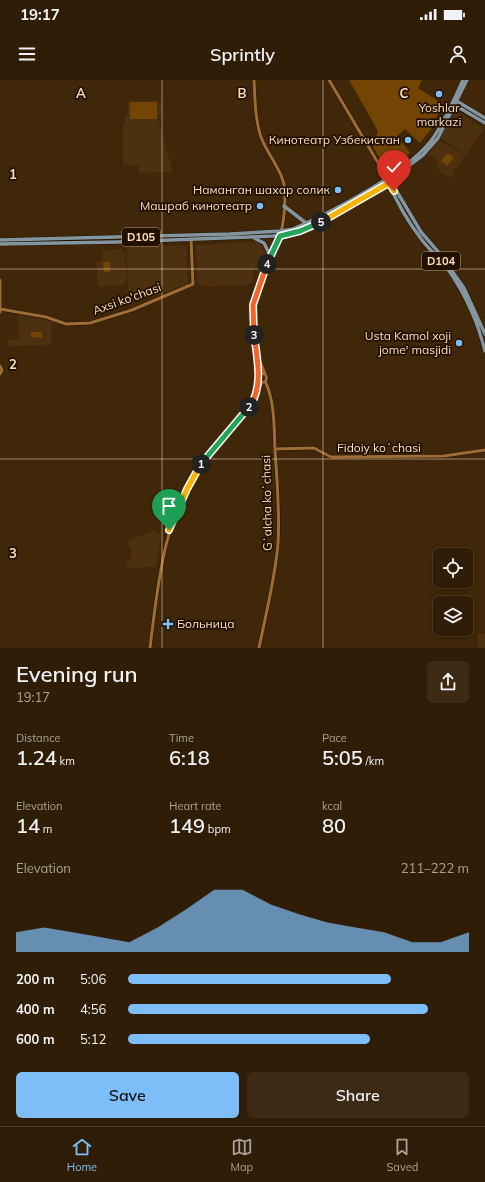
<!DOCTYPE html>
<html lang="en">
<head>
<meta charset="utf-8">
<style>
  :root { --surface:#301d07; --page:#3c2a15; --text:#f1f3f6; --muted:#a8a29b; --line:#4b3b28; --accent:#7dbef9 }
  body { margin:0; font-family:Mulish,sans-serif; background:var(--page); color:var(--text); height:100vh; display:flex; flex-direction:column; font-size:15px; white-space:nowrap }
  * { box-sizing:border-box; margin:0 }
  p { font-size:13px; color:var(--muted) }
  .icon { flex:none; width:22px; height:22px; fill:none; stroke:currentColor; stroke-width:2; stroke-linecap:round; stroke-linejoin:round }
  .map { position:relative; height:568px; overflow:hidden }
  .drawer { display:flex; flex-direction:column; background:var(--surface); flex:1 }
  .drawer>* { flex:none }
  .fabs { position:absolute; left:433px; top:468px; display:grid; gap:8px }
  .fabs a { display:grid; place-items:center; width:40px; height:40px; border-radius:6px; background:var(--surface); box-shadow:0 2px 6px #0003,0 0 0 1px var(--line); font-size:20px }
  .pin { position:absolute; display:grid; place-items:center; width:34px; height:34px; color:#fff; margin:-41px -17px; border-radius:50% 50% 50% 0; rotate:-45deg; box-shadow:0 0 4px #0007 }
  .pin .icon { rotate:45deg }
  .km { position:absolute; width:20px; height:20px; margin:-10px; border-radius:50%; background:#222; color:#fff; font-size:11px; line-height:20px; text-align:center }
  .round { display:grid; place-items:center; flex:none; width:42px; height:42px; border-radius:6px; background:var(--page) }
  .head { display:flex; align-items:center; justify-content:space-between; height:68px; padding:0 16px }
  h1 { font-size:22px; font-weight:600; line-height:30px }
  .stats { display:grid; grid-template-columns:repeat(3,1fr); gap:6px; height:68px; padding:4px 16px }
  .stats div { display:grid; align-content:center }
  .stats b { font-size:20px; font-weight:600 }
  .stats small { font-size:11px; font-weight:400 }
  .stats p { font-size:11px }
  .chart { height:112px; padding:8px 16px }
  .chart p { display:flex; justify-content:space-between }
  .chart svg { width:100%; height:72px; margin-top:4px; fill:var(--accent); opacity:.7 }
  .action { display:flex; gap:8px; margin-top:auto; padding:8px 16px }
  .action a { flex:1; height:46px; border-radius:6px; background:var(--accent); color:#111; font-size:16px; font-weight:600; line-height:46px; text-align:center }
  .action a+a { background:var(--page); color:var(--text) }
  ul { padding:0 16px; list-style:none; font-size:13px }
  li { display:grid; grid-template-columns:64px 48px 1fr; align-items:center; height:30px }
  li i { height:10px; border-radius:5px; background:var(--accent) }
  .status { display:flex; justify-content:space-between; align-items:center; height:28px; padding:0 20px; background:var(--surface); direction:ltr }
  .status svg { height:11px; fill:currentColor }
  header { display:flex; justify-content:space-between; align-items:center; height:52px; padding:0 16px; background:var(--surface); font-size:18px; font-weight:600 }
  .tabs { display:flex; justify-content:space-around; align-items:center; height:56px; border-top:1px solid var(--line); background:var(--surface); font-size:11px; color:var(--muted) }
  .tabs a { display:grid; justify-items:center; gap:2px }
  .tabs .on { color:var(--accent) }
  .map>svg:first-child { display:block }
</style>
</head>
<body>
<div class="status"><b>19:17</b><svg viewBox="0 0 49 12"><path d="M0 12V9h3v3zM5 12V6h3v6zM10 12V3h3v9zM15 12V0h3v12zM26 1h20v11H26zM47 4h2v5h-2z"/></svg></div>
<header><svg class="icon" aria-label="menu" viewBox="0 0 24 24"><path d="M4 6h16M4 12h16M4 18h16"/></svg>Sprintly<svg class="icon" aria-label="person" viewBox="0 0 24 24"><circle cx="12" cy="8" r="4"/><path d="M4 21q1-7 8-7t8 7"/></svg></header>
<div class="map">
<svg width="485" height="568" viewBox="0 0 485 568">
  <rect width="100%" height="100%" fill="#402709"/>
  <!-- built -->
  <path fill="#4c300f" d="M128,21H159L162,23V34L157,35L173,92L139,93V85H123V45L125,44V35L128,34Z
    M453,32H457L484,49L466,75L440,58Z
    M439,60L466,76L452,93L454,94L451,98L441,93L436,86L439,83L429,73Z
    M256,162L260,163L266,174L260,187L254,188L252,202L247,205L205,207L199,204L197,199L196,165Z
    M186,165L188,203L153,217L128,218L127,167Z
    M122,169V173H125L127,200H125V205L98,207L96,182L101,181L103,170Z
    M17,235L52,241L51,265L9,266L7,260L19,259Z
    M154,451L161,456L156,487L127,488L126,481H131V467H127V461Z
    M478,554H485V568H478Z"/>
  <!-- green -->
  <path fill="#734505" d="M349,0H422L418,8L443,24L431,49L420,63L405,49L397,56L410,73L396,86H384L370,61L376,57L378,51Z
    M130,22H157V39H130Z
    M448,73L454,78L447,86L441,81Z
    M103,182H110V192H104Z
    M31,252H42V258L31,257Z"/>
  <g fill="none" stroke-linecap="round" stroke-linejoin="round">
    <defs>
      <path id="secondary" d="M254,0C255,19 255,39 261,57C268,76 285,93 285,113C285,127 284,145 279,158C271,181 256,201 253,226C249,246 257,274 258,296
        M329,0L387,98
        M0,200V232
        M0,229L46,237L66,244L90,243L132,230L193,204L191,159
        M257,273L265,294
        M0,286L2,290L0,294
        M257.5 298a4.5 4.5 0 1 1 9 0a4.5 4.5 0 1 1-9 0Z
        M257,313L262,302
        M275,369L314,368L331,377L444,376L485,370
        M150,568C158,504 163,439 201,384C216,362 235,344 252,323L256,315L257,299
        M259,568C266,533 275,499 278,464C280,432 277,401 275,370C274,347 275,322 265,301"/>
      <path id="primary" d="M455,20L485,38
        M453,24L485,43
        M390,100L421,152L440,174L464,208L485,254
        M388,101C396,121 409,143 422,160C430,171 442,180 450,192C466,216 478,242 485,271
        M284,126L306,143
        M254,158L264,163L271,177
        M0,160L230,154L281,151L293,149C332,132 403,95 430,62C443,46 454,19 463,0
        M0,164L118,162L273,156L300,151L327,138L381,107L423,75L438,58L467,0"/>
    </defs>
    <!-- secondary casing -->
    <use href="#secondary" stroke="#211203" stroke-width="4"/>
    <!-- primary casing -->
    <use href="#primary" stroke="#211203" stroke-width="4.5"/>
    <!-- secondary -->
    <use href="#secondary" stroke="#9e6d36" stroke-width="3"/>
    <!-- primary -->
    <use href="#primary" stroke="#84959f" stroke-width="3.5"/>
  </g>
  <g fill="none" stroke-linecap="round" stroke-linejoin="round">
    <defs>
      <path id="split-1" d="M169,450L187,409L201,384"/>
      <path id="split-2" d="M201,384L249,327"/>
      <path id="split-3" d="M249,327C264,308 257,277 254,255"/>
      <path id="split-4" d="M254,255L253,225L267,184"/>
      <path id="split-5" d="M267,184L280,156L300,151L321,142"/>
      <path id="split-6" d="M321,142L389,103L394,111"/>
    </defs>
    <!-- split-1 casing -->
    <use href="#split-1" stroke="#fff" stroke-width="8"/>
    <!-- split-2 casing -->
    <use href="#split-2" stroke="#fff" stroke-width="8"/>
    <!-- split-3 casing -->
    <use href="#split-3" stroke="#fff" stroke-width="8"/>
    <!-- split-4 casing -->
    <use href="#split-4" stroke="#fff" stroke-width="8"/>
    <!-- split-5 casing -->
    <use href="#split-5" stroke="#fff" stroke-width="8"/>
    <!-- split-6 casing -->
    <use href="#split-6" stroke="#fff" stroke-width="8"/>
    <!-- split-1 -->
    <use href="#split-1" stroke="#f5b400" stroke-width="5"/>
    <!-- split-2 -->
    <use href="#split-2" stroke="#22a559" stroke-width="5"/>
    <!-- split-3 -->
    <use href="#split-3" stroke="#f0652b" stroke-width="5"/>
    <!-- split-4 -->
    <use href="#split-4" stroke="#f0652b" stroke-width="5"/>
    <!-- split-5 -->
    <use href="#split-5" stroke="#22a559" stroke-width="5"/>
    <!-- split-6 -->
    <use href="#split-6" stroke="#f5b400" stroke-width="5"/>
  </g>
  <!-- grid -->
  <path fill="none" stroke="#f7dcc1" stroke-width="1" stroke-opacity="0.55" d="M162,0V568M323,0V568M0,189H485M0,379H485"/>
  <!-- markers -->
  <g fill="#7dbef9" stroke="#231100" stroke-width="1.5">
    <circle cx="439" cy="14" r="4"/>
    <circle cx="408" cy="60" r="4"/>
    <circle cx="338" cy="110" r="4"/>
    <circle cx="260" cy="126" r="4"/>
    <circle cx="459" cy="263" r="4"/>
    <path d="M166 538h4v4h4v4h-4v4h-4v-4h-4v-4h4z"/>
  </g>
  <g text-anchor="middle" stroke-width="3.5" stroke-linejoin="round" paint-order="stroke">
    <!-- shield labels -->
    <g fill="#231100" stroke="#b79f87" stroke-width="1">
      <rect x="122" y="148" width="38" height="18" rx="3"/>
      <rect x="422" y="172" width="38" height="18" rx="3"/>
    </g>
    <g font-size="11" font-weight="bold" fill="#f7dcc1">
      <text x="141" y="161">D105</text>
      <text x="441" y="185">D104</text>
    </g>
    <!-- poi labels -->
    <g font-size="12" fill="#f7dcc1" stroke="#231100" text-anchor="end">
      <text x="439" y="32" text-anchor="middle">Yoshlar<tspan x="439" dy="14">markazi</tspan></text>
      <text x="400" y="64">Кинотеатр Узбекистан</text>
      <text x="330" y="114">Наманган шахар солик</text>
      <text x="252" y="130">Машраб кинотеатр</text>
      <text x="451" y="260">Usta Kamol xoji<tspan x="451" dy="14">jome' masjidi</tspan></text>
      <text x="177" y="548" text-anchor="start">Больница</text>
    </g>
    <!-- street labels -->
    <g font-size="12" fill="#f7dcc1" stroke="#231100">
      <text transform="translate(127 219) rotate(-20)" y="4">Axsi ko'chasi</text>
      <text x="379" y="372">Fidoiy koʻchasi</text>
      <text transform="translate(267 423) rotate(-91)" y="4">Gʻalcha koʻchasi</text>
    </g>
  </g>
  <g font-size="13" text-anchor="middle" font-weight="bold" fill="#f7dcc1" stroke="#231100" stroke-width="3.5" stroke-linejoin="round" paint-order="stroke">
    <text x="81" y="18">A</text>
    <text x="242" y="18">B</text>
    <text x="404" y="18">C</text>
    <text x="13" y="99">1</text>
    <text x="13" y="289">2</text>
    <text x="13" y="478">3</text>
  </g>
</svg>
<div class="fabs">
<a><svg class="icon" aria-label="locate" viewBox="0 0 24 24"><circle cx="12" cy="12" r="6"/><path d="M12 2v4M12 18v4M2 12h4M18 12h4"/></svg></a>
<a><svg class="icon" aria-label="layers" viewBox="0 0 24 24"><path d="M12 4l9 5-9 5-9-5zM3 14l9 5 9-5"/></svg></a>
</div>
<div class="pin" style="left:169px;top:450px;background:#1e9e55"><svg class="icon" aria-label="arrive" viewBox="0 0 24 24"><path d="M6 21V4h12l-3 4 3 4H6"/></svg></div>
<div class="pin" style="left:394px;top:111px;background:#d93025"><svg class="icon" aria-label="check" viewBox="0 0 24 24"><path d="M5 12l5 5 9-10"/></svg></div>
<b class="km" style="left:201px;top:384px">1</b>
<b class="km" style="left:249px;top:327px">2</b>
<b class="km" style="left:254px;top:255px">3</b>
<b class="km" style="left:267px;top:184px">4</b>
<b class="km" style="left:321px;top:142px">5</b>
</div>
<section class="drawer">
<div class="head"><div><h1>Evening run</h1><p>19:17</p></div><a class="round"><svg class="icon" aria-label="share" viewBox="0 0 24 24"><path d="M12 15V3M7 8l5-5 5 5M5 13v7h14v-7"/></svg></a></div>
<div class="stats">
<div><p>Distance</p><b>1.24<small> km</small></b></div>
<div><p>Time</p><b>6:18</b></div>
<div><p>Pace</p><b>5:05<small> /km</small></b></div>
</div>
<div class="stats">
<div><p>Elevation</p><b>14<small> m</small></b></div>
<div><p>Heart rate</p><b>149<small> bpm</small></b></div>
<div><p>kcal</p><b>80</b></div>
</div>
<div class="chart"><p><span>Elevation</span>211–222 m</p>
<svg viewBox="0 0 160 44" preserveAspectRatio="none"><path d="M0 44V32L10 29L20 32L30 35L40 38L50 29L60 18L70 6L80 6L90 15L100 21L110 26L120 29L130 32L140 38L150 38L160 32V44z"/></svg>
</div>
<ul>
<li><b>200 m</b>5:06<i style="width:77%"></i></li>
<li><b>400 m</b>4:56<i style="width:88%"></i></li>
<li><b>600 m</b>5:12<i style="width:71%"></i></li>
</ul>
<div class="action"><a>Save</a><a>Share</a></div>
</section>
<nav class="tabs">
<a class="on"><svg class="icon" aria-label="home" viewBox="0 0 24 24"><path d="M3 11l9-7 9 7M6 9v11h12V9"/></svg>Home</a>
<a><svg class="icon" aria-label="map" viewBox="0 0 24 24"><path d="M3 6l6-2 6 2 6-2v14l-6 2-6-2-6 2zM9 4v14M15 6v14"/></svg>Map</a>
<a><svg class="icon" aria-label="saved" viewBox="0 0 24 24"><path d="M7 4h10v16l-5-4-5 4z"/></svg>Saved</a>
</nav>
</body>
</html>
